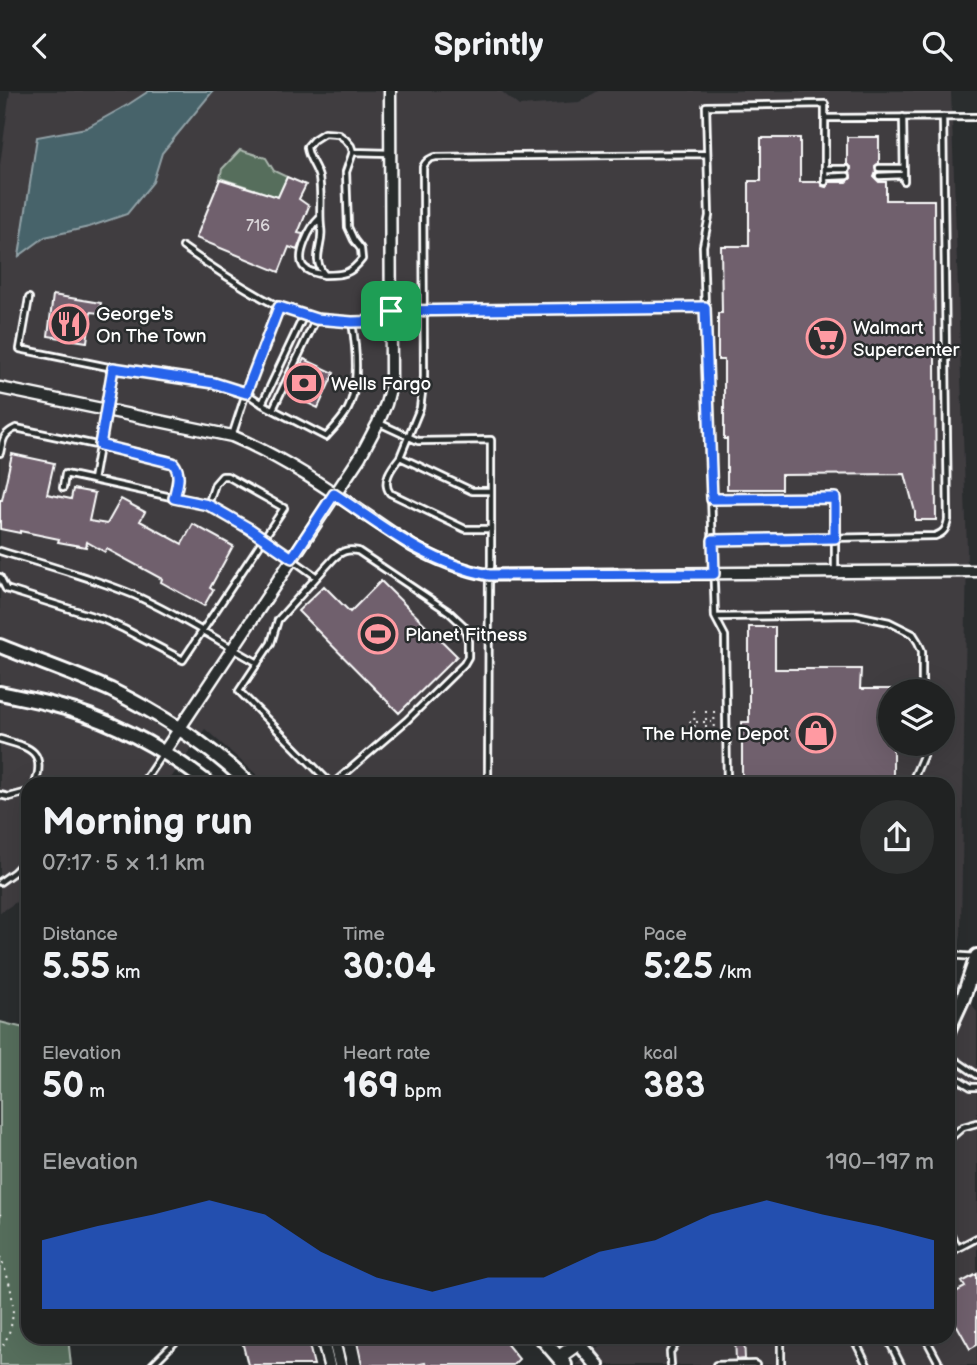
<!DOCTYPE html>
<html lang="en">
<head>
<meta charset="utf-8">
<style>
  :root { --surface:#202222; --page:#2d2f2f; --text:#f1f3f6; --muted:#a2a4a5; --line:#3d3f40; --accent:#2563eb }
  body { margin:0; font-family:"Balsamiq Sans",sans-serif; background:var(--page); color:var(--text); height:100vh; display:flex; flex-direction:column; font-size:26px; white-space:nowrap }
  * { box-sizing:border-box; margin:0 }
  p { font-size:23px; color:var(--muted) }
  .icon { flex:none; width:38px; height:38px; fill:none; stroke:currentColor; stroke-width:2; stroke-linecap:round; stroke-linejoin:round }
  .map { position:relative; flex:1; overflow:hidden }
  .side { position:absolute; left:21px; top:686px; width:934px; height:567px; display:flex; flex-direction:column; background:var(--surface); border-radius:21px; box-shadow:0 7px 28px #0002,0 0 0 2px var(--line) }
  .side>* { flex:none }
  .buttons { position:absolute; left:878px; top:588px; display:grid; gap:14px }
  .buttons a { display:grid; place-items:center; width:77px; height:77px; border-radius:50%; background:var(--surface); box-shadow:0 7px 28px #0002,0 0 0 2px var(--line); font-size:35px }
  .pin { position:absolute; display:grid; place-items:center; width:60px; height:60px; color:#fff; margin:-30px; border-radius:14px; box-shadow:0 4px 10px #0006 }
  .round { display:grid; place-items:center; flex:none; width:74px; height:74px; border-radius:37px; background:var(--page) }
  .overview { display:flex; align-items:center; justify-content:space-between; height:119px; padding:0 21px }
  h1 { font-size:38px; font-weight:700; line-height:52px }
  .figures { display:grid; grid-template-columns:repeat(3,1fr); gap:10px; height:119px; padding:7px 21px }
  .figures div { display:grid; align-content:center }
  .figures b { font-size:35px; font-weight:700 }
  .figures small { font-size:19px; font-weight:400 }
  .figures p { font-size:19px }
  .chart { height:196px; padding:14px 21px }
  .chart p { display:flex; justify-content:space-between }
  .chart svg { width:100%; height:126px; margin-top:7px; fill:var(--accent); opacity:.7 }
  header { display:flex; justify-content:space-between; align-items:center; height:91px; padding:0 21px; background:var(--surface); font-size:32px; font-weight:700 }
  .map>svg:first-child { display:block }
</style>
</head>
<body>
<header><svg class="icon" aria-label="back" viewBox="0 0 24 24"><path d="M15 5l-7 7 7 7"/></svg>Sprintly<svg class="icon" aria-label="search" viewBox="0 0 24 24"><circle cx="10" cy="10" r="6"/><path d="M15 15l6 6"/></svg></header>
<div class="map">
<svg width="977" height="1274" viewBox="0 0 977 1274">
  <rect width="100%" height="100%" fill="#2a2d2e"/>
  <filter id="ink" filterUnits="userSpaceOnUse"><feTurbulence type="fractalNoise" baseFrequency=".0143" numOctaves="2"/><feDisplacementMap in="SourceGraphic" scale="14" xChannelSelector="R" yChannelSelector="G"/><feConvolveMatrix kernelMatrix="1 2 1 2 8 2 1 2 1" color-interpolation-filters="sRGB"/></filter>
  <g filter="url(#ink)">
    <!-- built -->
    <path fill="#3f3c41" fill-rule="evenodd" d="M10,0H501L519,15L579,11L598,0H951L967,458L961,844L953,885L977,921V1274H575L606,1252L601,1246H948V693H267L205,638L167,693H28V803L0,822V74ZM891,600H943V653H891Z"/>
    <!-- green -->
    <path fill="#566e5b" stroke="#aab6ad" stroke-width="2" d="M240,59L266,67L274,80L287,86L278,106L220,87L222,78Z
      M0,931L28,938V1246H68L71,1274H0Z"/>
    <!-- water -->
    <path fill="#47636b" stroke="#91a1a6" stroke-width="2" d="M149,0H213L162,62L153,91L127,123L89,136L45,146L19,165L37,46L86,37L129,13Z"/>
    <!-- building -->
    <path fill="#70606d" stroke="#fff" stroke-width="2" d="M847,46H879V72L875,75L876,81L874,86L879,91H886V109H934L936,429H915V421L905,383L781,384V398H727V348H724V269H718V222H722L721,155H749V90H761V47H800V91H820L822,95L826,96L830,91H847L851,87L850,81L851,76L847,73Z
      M287,86L306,94L299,108L309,115L298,142L303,143L297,159L289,156L279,181L196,147L220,88L278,106Z
      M53,204L101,212L99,222L91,221L87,251L48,245Z
      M304,268L334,282L318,317L290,304L292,298L289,297Z
      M12,363L54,372L47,403L71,408L73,398L95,402L89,430L107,433L121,408L145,421L140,430L182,453L193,433L233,455L210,497L213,499L204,515L161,491L162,488L107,458L105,461L87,451L86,456L58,451L59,448L20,440V442L0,438V409H2Z
      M381,490L457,565L399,622L298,520L324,495L350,521Z
      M749,536H775V578H861L860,598H891V653H893V693H742V631H749Z
      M977,1183V1254L970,1258L948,1218V1205L965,1196L962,1191Z
      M241,1246H307L314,1274H248Z
      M356,1246H501L519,1268L513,1274H426L425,1272L416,1274H362Z
      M735,1246H744L745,1268L736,1269Z"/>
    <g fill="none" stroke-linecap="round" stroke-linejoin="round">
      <defs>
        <path id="service" d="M903,26L904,90
          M825,27L977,26
          M324,42L338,43L345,48L351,55L353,61L346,81L348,136L354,149L361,158L362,168C351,183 343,184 325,184C310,167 324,156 321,137C319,121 322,103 319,87C317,76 308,68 307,56L313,49Z
          M353,61L389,62
          M879,77H903
          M825,78H847
          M879,85L903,84
          M825,86L847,85
          M319,128C310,136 296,164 303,175C308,182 317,182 324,184
          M183,156C214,178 245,198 279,216
          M29,207L20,258L113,277
          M392,221L705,216
          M262,313L304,224
          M273,318L316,228
          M379,332L418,350L491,349V475L489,484L488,693
          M232,345L246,302L279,216L316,228L352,231L390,230
          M0,362C3,348 3,343 16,337L167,369L173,372L178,379L174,407
          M400,366C392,376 381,390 390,402L465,438H491
          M63,397L65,383L93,389
          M491,400H472L400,366L420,317L424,286L423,76C426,70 429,67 436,66L707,63
          M712,408L835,407V482
          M713,449L935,445C944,442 946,438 948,429L943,26
          M0,460C45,474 91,486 134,504C177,523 217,549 258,572
          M0,486L6,498L102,528L124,538L183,569L284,417L227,385H222L215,393L208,414
          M317,486L250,438L208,414L93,389L113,277L214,292L246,302L264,314L326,346C333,338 342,329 347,320C360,296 356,256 352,231
          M715,526L856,524L889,531L913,543L918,551L922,560V600
          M0,648C27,656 47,658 35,693
          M142,693L163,662
          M331,693L239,600L271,552L278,529L334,467C342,460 347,458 358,460L449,521L464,535L468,550V566L464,573L406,630L333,693
          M727,693L725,545L715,526L703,155L709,125L706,15L825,13V91
          M911,693L923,665V653
          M0,704L9,706L28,701
          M0,791L14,781L28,767
          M948,864L976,866
          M948,964L977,984
          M948,982L971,996H977
          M948,1049L963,1036L977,1032
          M948,1139L958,1157L948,1163
          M958,1157L977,1147
          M781,1246V1274
          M853,1246L867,1274
          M887,1246L901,1274
          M925,1246L940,1274
          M152,1274L180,1246
          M671,1274L670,1261L681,1246
          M716,1274L754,1273L756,1274"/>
        <path id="minor" d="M0,297L232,345C297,372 353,416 412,455C437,469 461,479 489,484L977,480
          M164,661L360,366L378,332L386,313L391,294L390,0
          M322,1246L329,1274
          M333,1246L340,1274"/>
        <path id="tertiary" d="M0,555C37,570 75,583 111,599C160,623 210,655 249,693
          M0,602C18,606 36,609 54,614C110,628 163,657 209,693
          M948,940L963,907L977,865
          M541,1246L565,1274
          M574,1246L597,1274
          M559,1266L587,1246"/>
      </defs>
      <!-- service casing -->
      <use href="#service" stroke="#fff" stroke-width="10"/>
      <!-- minor casing -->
      <use href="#minor" stroke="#fff" stroke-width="15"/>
      <!-- tertiary casing -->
      <use href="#tertiary" stroke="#fff" stroke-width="18"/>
      <!-- path -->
      <path stroke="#fff" stroke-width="2" stroke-dasharray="2 5" stroke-linecap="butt" d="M694,620L695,641
        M706,620V642
        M714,620L715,641
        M689,631H714
        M695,691V693
        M707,691V693
        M716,691V693
        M0,1123L1,1126L0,1133
        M0,1165C13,1198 21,1228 0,1259"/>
      <!-- service -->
      <use href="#service" stroke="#2a2d2e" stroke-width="4.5"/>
      <!-- minor -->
      <use href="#minor" stroke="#2a2d2e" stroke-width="10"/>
      <!-- tertiary -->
      <use href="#tertiary" stroke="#2a2d2e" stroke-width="12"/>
    </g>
  </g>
  <g fill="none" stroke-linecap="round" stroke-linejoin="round" filter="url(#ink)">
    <defs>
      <path id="route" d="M279,216L316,228L352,231L391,230V220L705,216L712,408L835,407V447L713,449L714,483L489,484C427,472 385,437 334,403L292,467L250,438L217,419L208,414L174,407C177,395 182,382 173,372L100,354L113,277L214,292L246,302Z"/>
    </defs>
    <!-- route casing -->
    <use href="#route" stroke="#fff" stroke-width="14"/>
    <!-- route -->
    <use href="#route" stroke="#2563eb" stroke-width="9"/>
  </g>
  <!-- icons -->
  <defs>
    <symbol id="restaurant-ring" viewBox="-11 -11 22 22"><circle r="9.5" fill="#2a2d2e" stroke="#ff9aa2" stroke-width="1.5"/><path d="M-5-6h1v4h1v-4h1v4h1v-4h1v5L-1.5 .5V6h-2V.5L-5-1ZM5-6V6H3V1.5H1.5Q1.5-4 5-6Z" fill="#ff9aa2"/></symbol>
    <symbol id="supermarket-ring" viewBox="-11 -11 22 22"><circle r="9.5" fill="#2a2d2e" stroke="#ff9aa2" stroke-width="1.5"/><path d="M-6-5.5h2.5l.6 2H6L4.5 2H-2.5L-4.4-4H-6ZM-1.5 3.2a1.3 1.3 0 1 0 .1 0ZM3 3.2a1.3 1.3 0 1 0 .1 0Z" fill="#ff9aa2"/></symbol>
    <symbol id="bank-ring" viewBox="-11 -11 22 22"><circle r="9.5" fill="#2a2d2e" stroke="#ff9aa2" stroke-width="1.5"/><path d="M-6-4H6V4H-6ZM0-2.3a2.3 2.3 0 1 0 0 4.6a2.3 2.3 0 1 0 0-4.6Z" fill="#ff9aa2"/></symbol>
    <symbol id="stadium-ring" viewBox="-11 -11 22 22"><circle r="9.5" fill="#2a2d2e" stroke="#ff9aa2" stroke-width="1.5"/><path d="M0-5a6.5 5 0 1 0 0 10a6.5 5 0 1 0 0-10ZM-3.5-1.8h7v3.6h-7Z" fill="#ff9aa2"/></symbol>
    <symbol id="shop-ring" viewBox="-11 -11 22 22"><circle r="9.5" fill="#2a2d2e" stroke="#ff9aa2" stroke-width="1.5"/><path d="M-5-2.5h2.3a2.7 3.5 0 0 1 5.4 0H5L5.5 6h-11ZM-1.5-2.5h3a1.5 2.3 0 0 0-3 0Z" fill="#ff9aa2"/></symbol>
  </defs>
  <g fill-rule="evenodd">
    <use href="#restaurant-ring" x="47" y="211" width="44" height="44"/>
    <use href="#supermarket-ring" x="804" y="225" width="44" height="44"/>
    <use href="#bank-ring" x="282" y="270" width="44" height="44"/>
    <use href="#stadium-ring" x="356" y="521" width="44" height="44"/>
    <use href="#shop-ring" x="794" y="620" width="44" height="44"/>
  </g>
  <g text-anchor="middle" stroke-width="5" stroke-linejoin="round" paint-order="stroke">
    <!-- number labels -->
    <g font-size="16" fill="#dbd7da">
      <text x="258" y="140">716</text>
    </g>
    <!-- poi labels -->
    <g font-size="19" fill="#fff" stroke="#2a2d2e" text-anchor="start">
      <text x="96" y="229">George's<tspan x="96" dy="22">On The Town</tspan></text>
      <text x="853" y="243">Walmart<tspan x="853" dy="22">Supercenter</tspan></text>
      <text x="331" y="299">Wells Fargo</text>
      <text x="405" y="550">Planet Fitness</text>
      <text x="789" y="649" text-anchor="end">The Home Depot</text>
    </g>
  </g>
</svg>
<div class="buttons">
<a><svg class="icon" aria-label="layers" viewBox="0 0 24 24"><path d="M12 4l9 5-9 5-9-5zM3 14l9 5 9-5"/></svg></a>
</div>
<div class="pin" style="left:391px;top:220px;background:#1e9e55"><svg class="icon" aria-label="arrive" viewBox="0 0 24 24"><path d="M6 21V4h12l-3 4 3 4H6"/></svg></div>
<section class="side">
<div class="overview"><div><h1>Morning run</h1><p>07:17 · 5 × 1.1 km</p></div><a class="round"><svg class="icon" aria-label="share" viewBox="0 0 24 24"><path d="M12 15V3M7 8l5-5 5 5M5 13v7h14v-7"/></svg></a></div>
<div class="figures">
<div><p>Distance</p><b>5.55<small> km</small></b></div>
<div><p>Time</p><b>30:04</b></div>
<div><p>Pace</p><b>5:25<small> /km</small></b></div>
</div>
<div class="figures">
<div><p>Elevation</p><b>50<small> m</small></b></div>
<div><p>Heart rate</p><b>169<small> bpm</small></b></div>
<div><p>kcal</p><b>383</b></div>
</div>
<div class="chart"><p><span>Elevation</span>190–197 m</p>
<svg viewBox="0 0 160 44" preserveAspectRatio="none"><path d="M0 44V20L10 15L20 11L30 6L40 11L50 24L60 33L70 38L80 33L90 33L100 24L110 20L120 11L130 6L140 11L150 15L160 20V44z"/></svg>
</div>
</section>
</div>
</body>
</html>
